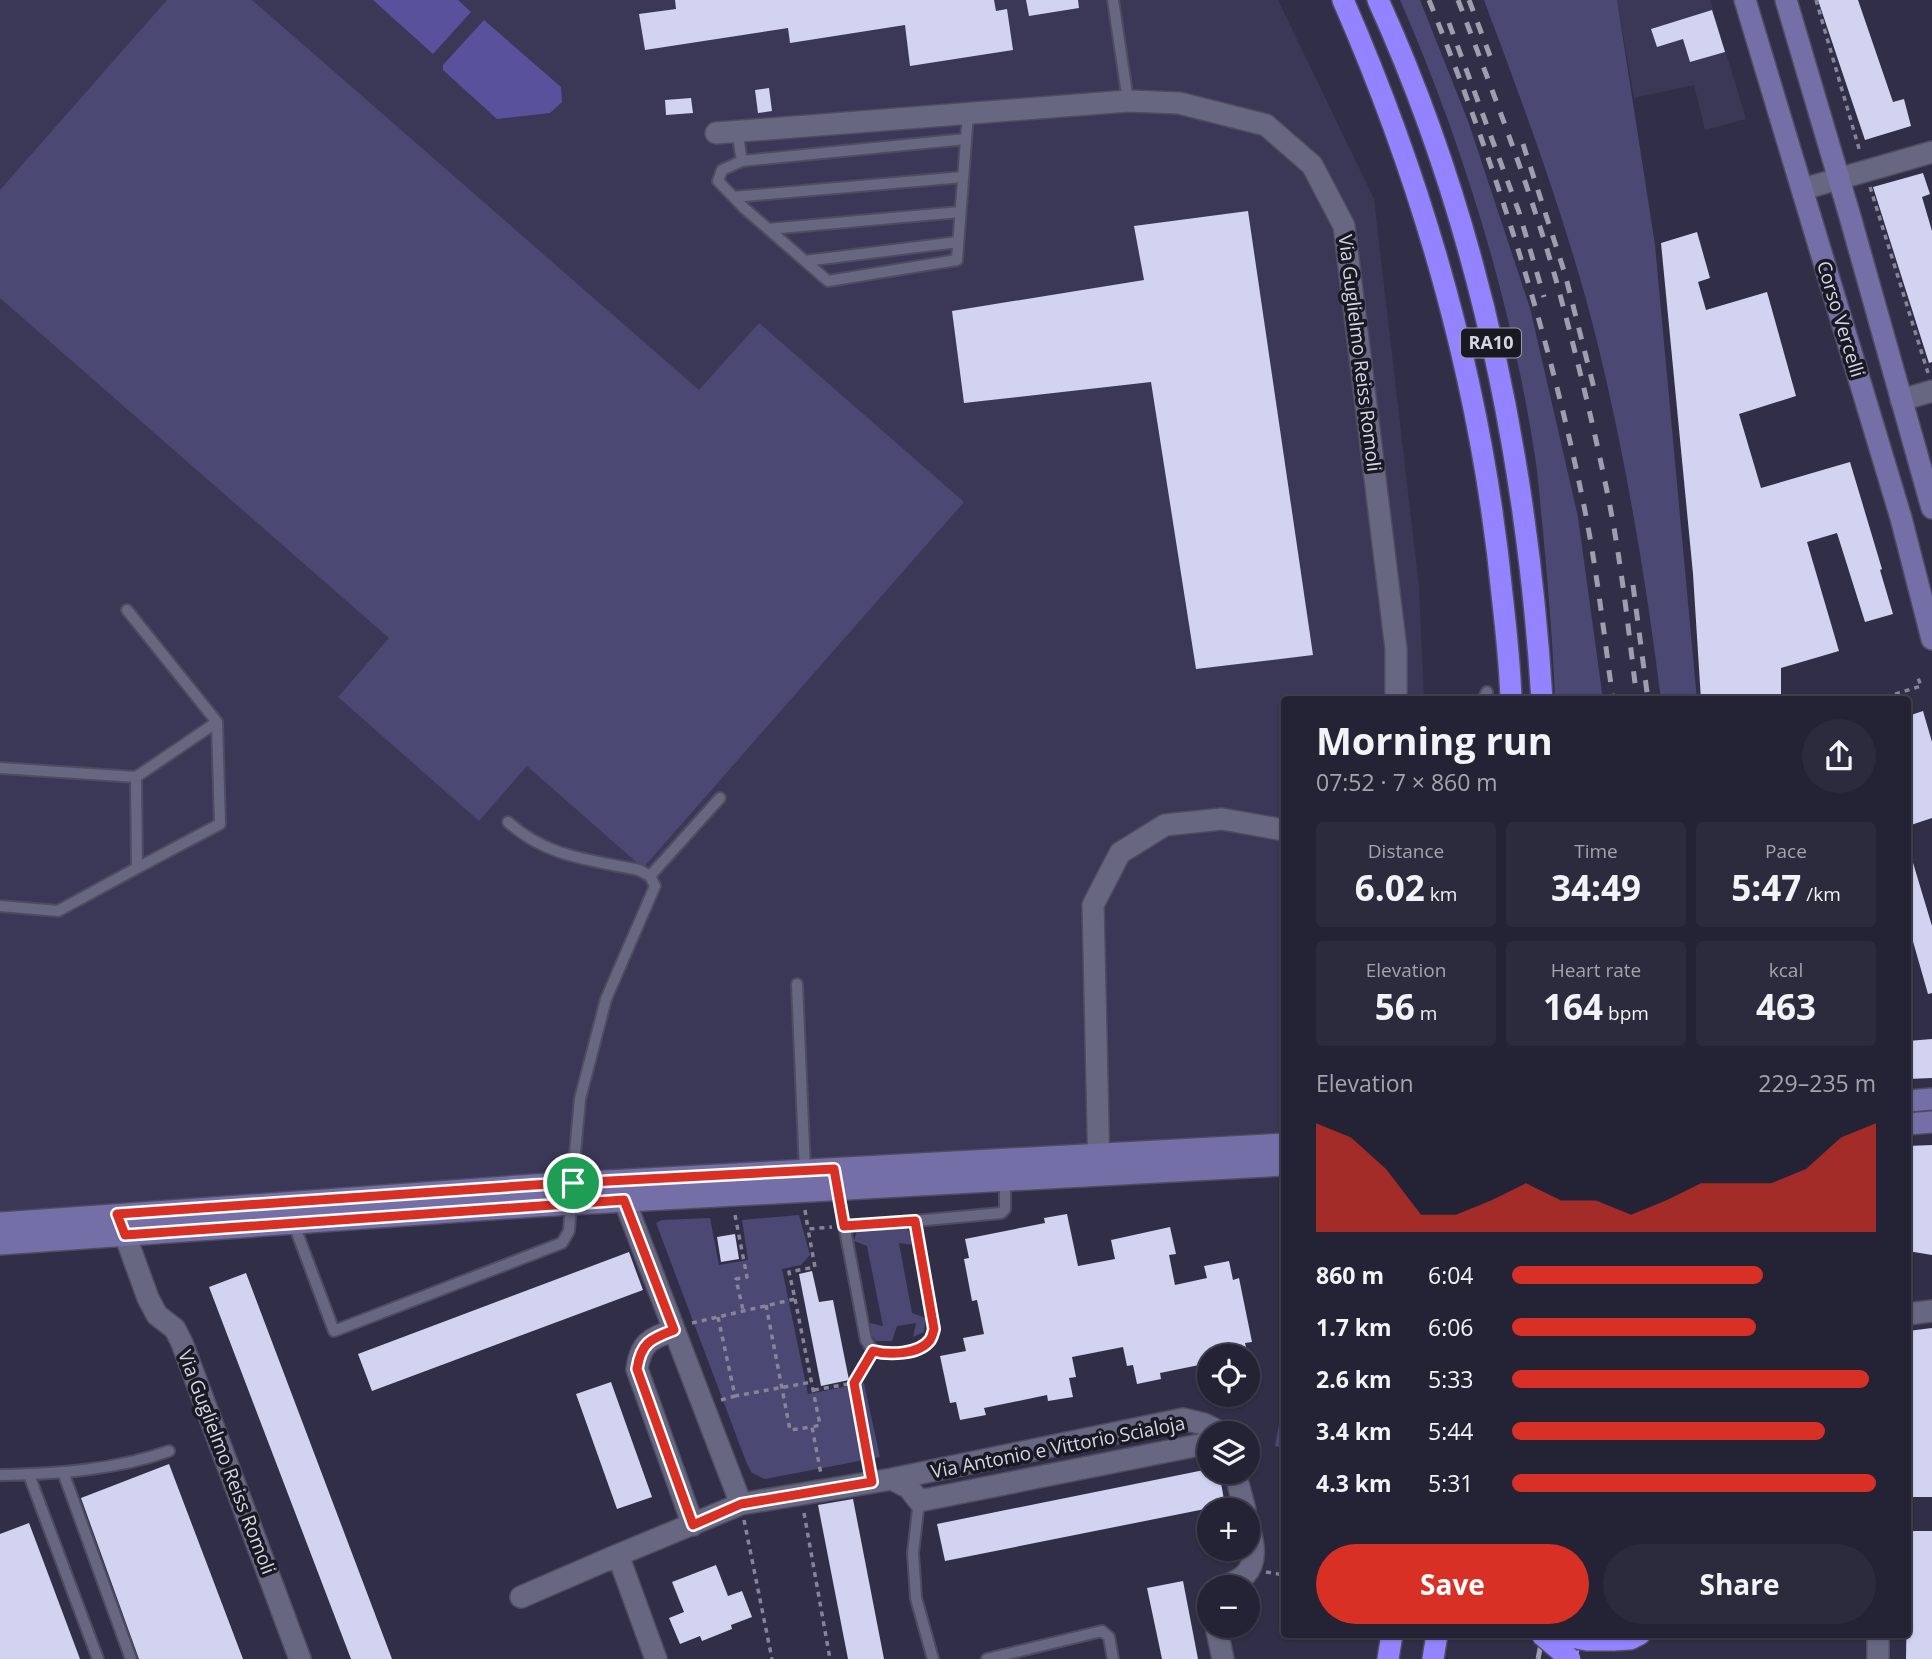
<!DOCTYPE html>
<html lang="en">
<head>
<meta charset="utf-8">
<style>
  :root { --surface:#242335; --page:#2c2b3d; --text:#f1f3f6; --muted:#a3a4ad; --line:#414050; --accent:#d93025 }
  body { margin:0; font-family:"Open Sans",sans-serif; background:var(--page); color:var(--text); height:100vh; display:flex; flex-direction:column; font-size:26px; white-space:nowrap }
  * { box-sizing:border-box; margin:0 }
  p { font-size:23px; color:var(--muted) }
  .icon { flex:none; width:38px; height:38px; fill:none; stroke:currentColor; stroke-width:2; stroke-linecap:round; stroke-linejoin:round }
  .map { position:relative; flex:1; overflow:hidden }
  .details { position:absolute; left:1281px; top:696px; width:630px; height:942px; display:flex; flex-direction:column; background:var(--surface); border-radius:7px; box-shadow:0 2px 5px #0004,0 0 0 2px var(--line) }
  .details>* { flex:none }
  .controls { position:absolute; left:1197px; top:1344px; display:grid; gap:14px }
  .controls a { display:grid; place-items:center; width:63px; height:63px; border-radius:50%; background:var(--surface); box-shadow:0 2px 5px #0004,0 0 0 2px var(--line); font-size:35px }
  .pin { position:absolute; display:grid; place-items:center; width:60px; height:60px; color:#fff; margin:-30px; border:4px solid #fff; border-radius:50%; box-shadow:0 2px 7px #0007 }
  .round { display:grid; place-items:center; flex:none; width:74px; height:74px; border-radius:37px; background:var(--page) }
  .overview { display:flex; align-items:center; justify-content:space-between; height:119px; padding:0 35px }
  h1 { font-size:38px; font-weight:700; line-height:52px }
  .figures { display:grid; grid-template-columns:repeat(3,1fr); gap:10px; height:119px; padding:7px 35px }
  .figures div { display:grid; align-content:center; border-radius:7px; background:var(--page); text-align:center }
  .figures b { font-size:35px; font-weight:700 }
  .figures small { font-size:19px; font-weight:400 }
  .figures p { font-size:19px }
  .chart { height:196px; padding:14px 35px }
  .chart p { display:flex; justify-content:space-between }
  .chart svg { width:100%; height:126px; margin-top:7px; fill:var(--accent); opacity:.7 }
  .primary-button { display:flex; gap:14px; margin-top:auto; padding:14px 35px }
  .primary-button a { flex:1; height:80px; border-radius:42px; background:var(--accent); color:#fff; font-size:28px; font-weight:700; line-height:80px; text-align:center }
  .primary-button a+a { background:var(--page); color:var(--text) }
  ul { padding:0 35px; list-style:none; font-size:23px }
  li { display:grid; grid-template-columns:112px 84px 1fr; align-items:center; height:52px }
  li i { height:18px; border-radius:9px; background:var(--accent) }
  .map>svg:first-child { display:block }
</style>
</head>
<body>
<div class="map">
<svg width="1932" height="1659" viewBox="0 0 1932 1659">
  <rect width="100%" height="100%" fill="#302f47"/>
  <!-- built -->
  <path fill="#3a3856" d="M0,0H1278L1374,199L1419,587L1424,700H1284V1132L0,1211Z
    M1617,0H1710L1746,119L1705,130L1694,85L1634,98Z"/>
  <!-- green -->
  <path fill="#4b4873" d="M167,0H252L699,390L759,323L964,502L643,868L527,766L479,821L338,697L389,638L0,298V190Z
    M1400,0H1420L1468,121L1530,308L1578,517L1603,700H1555C1553,643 1548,587 1543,531C1540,506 1539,481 1535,457C1512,304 1462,141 1400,0Z
    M1484,0H1617L1655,245L1697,700H1661C1646,579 1626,460 1597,341C1568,225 1526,112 1484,0Z
    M799,1215L810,1255L801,1265L782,1269L808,1394L864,1383L880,1457L765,1479L752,1473L747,1464L656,1223L662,1220L710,1218L719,1265L748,1260L742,1220Z
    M903,1226C910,1231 914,1235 912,1245L899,1243L912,1313L926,1318L924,1332L913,1337L916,1323L897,1326L892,1341H876L872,1336L870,1323L883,1326L867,1246L854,1241L857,1230Z
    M1284,1397V1448L1275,1446Z"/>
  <!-- water -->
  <path fill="#59519b" d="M373,0H458L471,12L433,54Z
    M484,20L561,87L562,102L550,113L497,119L443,70V65Z"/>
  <!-- building -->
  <path fill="#d2d2f1" d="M675,0H994L996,11L1007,9L1013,50L910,66L905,25L790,43L788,28L645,50L639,14L676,9Z
    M1026,0H1078L1079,8L1029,16Z
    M1818,0H1858L1893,102L1904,99L1911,126L1865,140Z
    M1712,10L1725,52L1690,62L1683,39L1657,47L1651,29Z
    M769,88L772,111L758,113L755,90Z
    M691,98L693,113L666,115L665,100Z
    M1923,173L1930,194L1922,197L1932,231V362L1929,363L1873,187Z
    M1248,211L1313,655L1196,669L1151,382L964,403L952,311L1144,280L1134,226Z
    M1697,232L1710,278L1698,282L1706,310L1767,292L1796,396L1739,414L1761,488L1850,462L1882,569L1880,570L1893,614L1865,622L1837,533L1807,542L1839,651L1781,668V700H1701L1693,574L1661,243Z
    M1923,711L1932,742V818L1908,826V716Z
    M1908,856H1911L1932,926V993L1928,994L1908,924Z
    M1932,1039V1078L1908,1079V1041Z
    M1932,1145V1255L1908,1251V1146Z
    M1067,1214L1078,1266L1115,1259L1111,1240L1170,1227L1176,1254L1169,1255L1175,1285L1207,1278L1204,1266L1229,1261L1233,1280L1239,1278L1252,1342L1245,1343L1248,1356H1209V1363L1160,1373L1161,1379L1137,1384L1133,1365L1127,1366L1123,1347L1072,1357L1076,1377L1069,1378L1073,1397L1048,1401L1047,1395L984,1408L986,1415L960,1420L956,1402L950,1403L940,1356L966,1351L963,1338L984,1334L977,1300L972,1301L964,1259L969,1258L965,1239L1045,1223L1044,1218Z
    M735,1234L739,1259L721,1262L717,1237Z
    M629,1252L643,1290L372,1391L358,1354Z
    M812,1271L819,1302L833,1300L849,1380L821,1386L799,1274Z
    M246,1273L392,1659H351L209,1287Z
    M1932,1328V1497H1908V1331Z
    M611,1382L652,1497L617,1509L576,1394Z
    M169,1464L243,1659H139L81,1498Z
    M1209,1469V1472H1219L1225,1505L945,1561L937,1524Z
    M853,1499L884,1659H848L818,1505Z
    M29,1523L80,1659H0V1534Z
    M1908,1531H1932V1659H1906Z
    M716,1565L728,1596L742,1591L752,1617L731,1625L732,1629L702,1641L700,1636L680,1644L669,1618L684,1612L672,1582Z
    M1183,1581L1198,1659H1162L1147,1588Z"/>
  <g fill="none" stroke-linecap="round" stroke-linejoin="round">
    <defs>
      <path id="lane" d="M1113,0L1128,101
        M737,131L742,161L722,170L718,181L744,208L828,281L957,260L968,113
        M742,161L966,139
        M733,197L963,177
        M768,229L960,212
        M805,261L958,242
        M127,610L217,722L220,824L137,868
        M1483,700L1487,692
        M0,768L136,777L137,868L58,911L0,906
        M136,777L217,722
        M508,822C546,857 591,860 639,870L650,876L655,886L606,999L580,1099L572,1186
        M650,876L720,798
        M797,984L805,1171
        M837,1188L866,1340L873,1351C889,1355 919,1355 930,1340C932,1337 933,1333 934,1329L915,1221L844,1226
        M915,1221L1001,1213L1005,1209V1178
        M293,1222L334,1331L562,1243L569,1231L571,1202
        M63,1472L131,1659
        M0,1475C56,1474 116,1470 169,1451
        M29,1475L98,1659
        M919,1501L913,1553L916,1598L933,1659
        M987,1659L1102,1631L1109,1637L1113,1659"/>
      <path id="street" d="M716,133L1128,101L1179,103L1266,125L1312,165L1344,226L1396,649V700
        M1803,189L1932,152
        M1901,400L1932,391
        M1099,1171L1093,905L1120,853L1165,825L1222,819L1284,830
        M619,1186L741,1504
        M120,1221L148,1298L157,1315L175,1329L182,1343L300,1659
        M1908,1314L1932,1311
        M674,1330C650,1339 641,1342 637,1369L693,1525
        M1235,1472L1245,1510
        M892,1479L909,1488L919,1501L1209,1443
        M1226,1587C1231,1583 1240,1580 1245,1575C1259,1561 1252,1538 1248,1521
        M521,1597L618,1555
        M1216,1626L1223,1659
        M1878,1634V1659
        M656,1659L618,1555L741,1504L892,1479L1183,1419L1204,1424L1222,1433"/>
      <path id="secondary" d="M1745,0L1901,518L1932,639
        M1786,0L1849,213L1932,508
        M1908,1101L1932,1099
        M1908,1124L1932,1122
        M0,1223L534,1185L1284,1144
        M0,1244L536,1206L1284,1165"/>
      <path id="highway" d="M1343,0C1425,188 1482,389 1502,594C1506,629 1510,665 1511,700
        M1378,0C1478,220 1527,460 1542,700
        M1613,1640L1630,1639L1640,1634
        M1388,1659L1392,1634
        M1433,1659L1437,1634"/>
    </defs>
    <!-- lane casing -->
    <use href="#lane" stroke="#4e4c60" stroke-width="14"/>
    <!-- street casing -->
    <use href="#street" stroke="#4e4c60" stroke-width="24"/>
    <!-- secondary casing -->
    <use href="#secondary" stroke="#4e4c60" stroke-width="24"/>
    <!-- highway casing -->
    <use href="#highway" stroke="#4e4c60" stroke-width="24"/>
    <!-- path -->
    <path stroke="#858498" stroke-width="3.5" stroke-dasharray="5 5" stroke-linecap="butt" d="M1816,0L1860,152
      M1870,187L1928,373
      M1876,700L1921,686L1917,675
      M805,1210L808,1229
      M735,1215L747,1277L736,1279L743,1310
      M795,1299L820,1425L812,1427
      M766,1305L790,1430L812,1427L821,1474
      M718,1317L735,1396L812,1382
      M692,1323L795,1299L789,1272L815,1267L808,1229L832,1227
      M867,1360L854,1383L869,1466
      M814,1390L854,1383
      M721,1400L735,1396
      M804,1513L830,1659
      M744,1520L772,1659
      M1266,1572L1284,1575"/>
    <!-- lane -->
    <use href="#lane" stroke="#686782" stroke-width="10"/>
    <!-- street -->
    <use href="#street" stroke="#686782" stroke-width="21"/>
    <!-- secondary -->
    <use href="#secondary" stroke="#756fa8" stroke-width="21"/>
    <!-- highway -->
    <use href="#highway" stroke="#9383ff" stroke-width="21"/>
    <!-- rail -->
    <path stroke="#9f9eb0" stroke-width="5" stroke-dasharray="12 12" stroke-linecap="butt" d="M1429,0C1495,164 1549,333 1584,506C1597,570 1604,635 1613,700
      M1458,0C1493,92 1529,185 1556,280C1576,353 1594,427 1609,501C1622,567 1629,634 1637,700
      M1469,0L1490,56
      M1449,23L1519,212L1544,297
      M1523,144L1565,274L1596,396
      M1633,585L1648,700
      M1538,1659L1543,1634
      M1575,1659L1580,1634"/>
    <defs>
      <path id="highway-bridge" d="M1541,1634L1570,1659
        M1556,1634L1587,1640H1613"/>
    </defs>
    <!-- highway-bridge casing -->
    <use href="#highway-bridge" stroke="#4e4c60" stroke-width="24" stroke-linecap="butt"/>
    <!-- highway-bridge -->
    <use href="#highway-bridge" stroke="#9383ff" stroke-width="21"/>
  </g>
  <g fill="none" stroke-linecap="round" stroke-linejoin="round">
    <defs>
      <path id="route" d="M834,1169L844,1226L915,1221L934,1329C933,1333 932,1337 930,1340C919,1355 888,1355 873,1351L854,1383L872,1482L741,1504L693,1525L637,1369C641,1343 650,1339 674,1330L624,1200L125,1235L117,1214L534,1185Z"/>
    </defs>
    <!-- route casing -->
    <use href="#route" stroke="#fff" stroke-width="14"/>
    <!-- route -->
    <use href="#route" stroke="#d93025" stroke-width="9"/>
  </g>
  <g text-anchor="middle" stroke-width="7" stroke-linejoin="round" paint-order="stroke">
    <!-- shield labels -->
    <rect fill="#191924" stroke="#9d9daa" stroke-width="2" x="1461" y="328.5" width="60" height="29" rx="5"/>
    <g font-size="18" font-weight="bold" fill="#d5d5e4">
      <text x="1491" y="349">RA10</text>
    </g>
    <!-- street labels -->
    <g font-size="19" fill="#d5d5e4" stroke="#191924">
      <text transform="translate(1841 319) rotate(73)" y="7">Corso Vercelli</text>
      <text transform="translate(1360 353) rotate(83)" y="7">Via Guglielmo Reiss Romoli</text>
      <text transform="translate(1058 1447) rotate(-11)" y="7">Via Antonio e Vittorio Scialoja</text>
      <text transform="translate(227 1462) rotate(69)" y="7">Via Guglielmo Reiss Romoli</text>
    </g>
  </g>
</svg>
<div class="controls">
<a><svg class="icon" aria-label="locate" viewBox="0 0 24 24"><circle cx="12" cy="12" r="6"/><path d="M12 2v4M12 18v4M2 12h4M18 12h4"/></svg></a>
<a><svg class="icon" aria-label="layers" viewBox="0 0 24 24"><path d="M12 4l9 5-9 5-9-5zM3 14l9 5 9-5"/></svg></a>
<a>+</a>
<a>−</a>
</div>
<div class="pin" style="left:573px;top:1183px;background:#1e9e55"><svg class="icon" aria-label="arrive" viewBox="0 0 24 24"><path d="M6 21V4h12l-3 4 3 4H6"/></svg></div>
<section class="details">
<div class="overview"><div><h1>Morning run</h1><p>07:52 · 7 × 860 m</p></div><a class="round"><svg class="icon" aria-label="share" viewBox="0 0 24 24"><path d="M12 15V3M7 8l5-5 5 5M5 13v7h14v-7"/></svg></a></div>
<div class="figures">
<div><p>Distance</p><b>6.02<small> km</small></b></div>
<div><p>Time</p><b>34:49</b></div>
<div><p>Pace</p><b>5:47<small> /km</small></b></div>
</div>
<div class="figures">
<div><p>Elevation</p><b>56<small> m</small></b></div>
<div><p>Heart rate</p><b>164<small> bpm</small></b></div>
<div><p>kcal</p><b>463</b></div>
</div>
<div class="chart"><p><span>Elevation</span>229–235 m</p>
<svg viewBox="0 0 160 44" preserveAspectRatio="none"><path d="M0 44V6L10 11L20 22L30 38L40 38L50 33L60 27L70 33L80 33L90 38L100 33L110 27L120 27L130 27L140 22L150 11L160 6V44z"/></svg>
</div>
<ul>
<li><b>860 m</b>6:04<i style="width:69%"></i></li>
<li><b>1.7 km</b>6:06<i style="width:67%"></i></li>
<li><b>2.6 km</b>5:33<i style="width:98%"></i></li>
<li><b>3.4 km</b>5:44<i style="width:86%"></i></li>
<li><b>4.3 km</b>5:31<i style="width:100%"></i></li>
</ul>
<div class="primary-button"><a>Save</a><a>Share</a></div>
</section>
</div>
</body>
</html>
